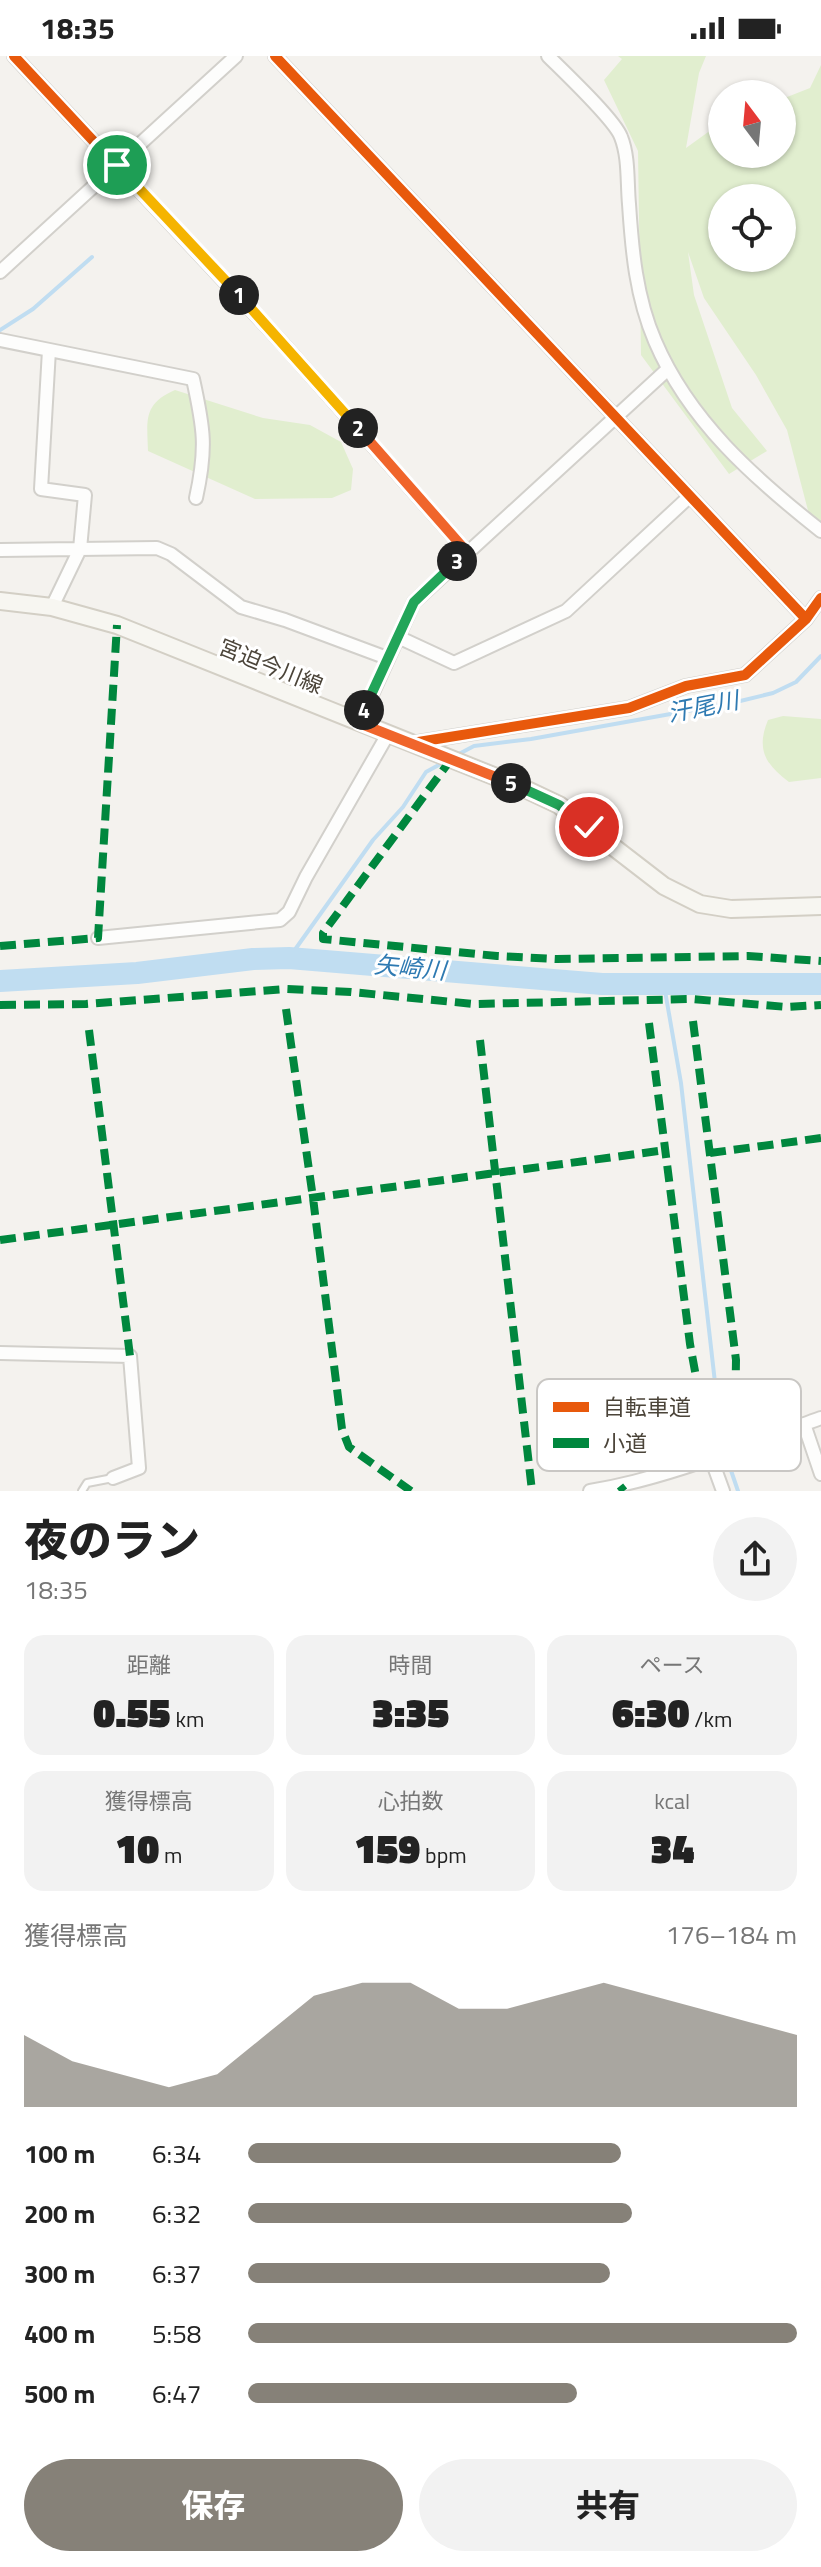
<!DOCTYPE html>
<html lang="ja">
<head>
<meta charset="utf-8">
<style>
  :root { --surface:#fff; --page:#f2f2f2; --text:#222; --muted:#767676; --accent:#868178 }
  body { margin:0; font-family:"Titillium Web","Noto Sans JP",sans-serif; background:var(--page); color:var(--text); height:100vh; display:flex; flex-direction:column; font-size:30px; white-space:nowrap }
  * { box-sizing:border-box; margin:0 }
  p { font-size:26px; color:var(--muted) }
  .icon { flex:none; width:44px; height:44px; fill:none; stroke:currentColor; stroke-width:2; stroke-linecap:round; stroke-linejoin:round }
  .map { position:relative; height:1435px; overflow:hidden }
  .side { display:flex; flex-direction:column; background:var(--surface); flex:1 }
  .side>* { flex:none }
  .needle { width:52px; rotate:344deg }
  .tools { position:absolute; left:708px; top:24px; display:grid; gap:16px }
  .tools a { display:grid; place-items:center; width:88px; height:88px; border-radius:50%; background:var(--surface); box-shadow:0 2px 6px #0004; font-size:40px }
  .pin { position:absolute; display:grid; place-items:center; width:68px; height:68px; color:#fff; margin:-34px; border:4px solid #fff; border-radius:50%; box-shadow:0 2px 8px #0007 }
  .km { position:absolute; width:40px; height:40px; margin:-20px; border-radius:50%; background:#222; color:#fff; font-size:22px; line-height:40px; text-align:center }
  .round { display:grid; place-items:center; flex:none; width:84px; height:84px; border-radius:42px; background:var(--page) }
  .overview { display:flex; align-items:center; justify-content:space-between; height:136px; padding:0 24px }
  h1 { font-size:44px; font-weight:800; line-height:60px }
  .figures { display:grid; grid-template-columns:repeat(3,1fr); gap:12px; height:136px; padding:8px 24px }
  .figures div { display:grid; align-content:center; border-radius:20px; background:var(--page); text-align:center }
  .figures b { font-size:40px; font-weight:800 }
  .figures small { font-size:22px; font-weight:400 }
  .figures p { font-size:22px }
  .chart { height:224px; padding:16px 24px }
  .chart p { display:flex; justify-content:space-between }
  .chart svg { width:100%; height:144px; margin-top:8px; fill:var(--accent); opacity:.7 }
  .cta { display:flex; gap:16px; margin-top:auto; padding:16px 24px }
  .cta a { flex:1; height:92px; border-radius:48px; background:var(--accent); color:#fff; font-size:32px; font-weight:800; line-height:92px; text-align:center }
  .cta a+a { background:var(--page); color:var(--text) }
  ul { padding:0 24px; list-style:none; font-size:26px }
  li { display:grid; grid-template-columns:128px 96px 1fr; align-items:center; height:60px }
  li i { height:20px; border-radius:10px; background:var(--accent) }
  .status { display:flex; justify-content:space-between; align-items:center; height:56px; padding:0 40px; background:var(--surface); direction:ltr }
  .status svg { height:22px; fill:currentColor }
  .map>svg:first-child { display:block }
</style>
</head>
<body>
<div class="status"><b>18:35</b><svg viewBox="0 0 49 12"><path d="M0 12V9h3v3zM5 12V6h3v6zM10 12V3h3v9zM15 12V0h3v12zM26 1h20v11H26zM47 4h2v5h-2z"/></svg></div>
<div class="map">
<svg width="821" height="1435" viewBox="0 0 821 1435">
  <rect width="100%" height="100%" fill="#f4f2ee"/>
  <!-- green -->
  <path fill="#e1eecf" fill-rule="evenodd" d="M618,0H706L699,17L686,92L722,66V98H782V43L810,32L821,9V469L811,466L787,374L756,319L704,242L688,196L694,239L732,352L767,395L729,418L641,299L638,95L604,24L622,3ZM722,142H782V202H722Z
    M175,334L263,362L310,369L341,386L353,413L351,434L332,442L255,443L148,395C147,364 143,348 175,334Z
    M783,660L821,663V722L789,726C765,708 756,693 768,664Z"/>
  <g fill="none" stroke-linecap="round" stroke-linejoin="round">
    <!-- stream -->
    <path stroke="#c0ddf1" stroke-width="4" d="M0,274L33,253L92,201
      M457,699L474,690L531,683L732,647L773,637L796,626L821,600
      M289,902L373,784L403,751L426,716L446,705
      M664,929L681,1027L718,1353L724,1394L738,1435"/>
    <!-- river -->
    <path stroke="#c0ddf1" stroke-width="22" d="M0,925L137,917L253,903L289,902L602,928H821"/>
    <defs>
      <path id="service" d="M82,1435L87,1427L113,1422"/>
      <path id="minor" d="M14,0L284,289L467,496
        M275,0L806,563
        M548,0C564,16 615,64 621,81C629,101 627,126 629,148C632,194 636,241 655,285C689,365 754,422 821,475
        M0,216L236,0
        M0,284L193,323C204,373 207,392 196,442
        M49,294L41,433L85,439L80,493L52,551
        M0,494L157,492L171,498L241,551L285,564L387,602
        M398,581L454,607L566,555L690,440
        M359,667L414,546L668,313
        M412,687L629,652L686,630L745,619L806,563L821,542
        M98,882L280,864L289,856L306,821L388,678
        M0,1297L130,1300L139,1412L113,1422
        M804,1368L821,1418
        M711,1402L723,1435
        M590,1435C669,1422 746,1389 821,1362"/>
      <path id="secondary" d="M0,545L52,551L117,569L521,731L559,749L664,830L700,848L731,853L821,850"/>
    </defs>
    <!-- service casing -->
    <use href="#service" stroke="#d2d0cb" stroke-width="10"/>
    <!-- minor casing -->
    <use href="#minor" stroke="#d2d0cb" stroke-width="16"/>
    <!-- secondary casing -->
    <use href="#secondary" stroke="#d3cfc5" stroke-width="20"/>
    <!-- service -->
    <use href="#service" stroke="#fdfdfc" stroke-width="6"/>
    <!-- minor -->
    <use href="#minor" stroke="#fdfdfc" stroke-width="12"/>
    <!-- secondary -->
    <use href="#secondary" stroke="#f7f6f1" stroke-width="16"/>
    <!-- quiet -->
    <path stroke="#00873e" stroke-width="8" stroke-dasharray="16 8" stroke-linecap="butt" d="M452,702L323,877V883L497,900L557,903L748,900L821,905
      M0,890L98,882L117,569
      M0,949L86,948L286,933L351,936L474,948L691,943L787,951L821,949
      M286,953L313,1142L342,1373L349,1391L411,1435
      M693,965L736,1304L735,1364L743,1390
      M649,967L690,1288L711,1402
      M89,974L130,1300
      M480,984L532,1435
      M710,1097L821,1082
      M0,1184L666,1094
      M620,1430L624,1435"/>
    <defs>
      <path id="cycleway" d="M14,0L284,289L467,496
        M275,0L806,563
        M412,687L629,652L686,630L745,619L806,563L821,542"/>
    </defs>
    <!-- cycleway casing -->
    <use href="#cycleway" stroke="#fff" stroke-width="15"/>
    <!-- cycleway -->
    <use href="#cycleway" stroke="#e8590c" stroke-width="10"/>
  </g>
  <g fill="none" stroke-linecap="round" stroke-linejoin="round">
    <defs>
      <path id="split-1" d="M117,109L239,239"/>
      <path id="split-2" d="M239,239L358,372"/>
      <path id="split-3" d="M358,372L467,496L457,505"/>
      <path id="split-4" d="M364,654L414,546L457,505"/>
      <path id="split-5" d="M364,654L359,667L511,727"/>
      <path id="split-6" d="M511,727L559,749L589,771"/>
    </defs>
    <!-- split-1 casing -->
    <use href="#split-1" stroke="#fff" stroke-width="16"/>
    <!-- split-2 casing -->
    <use href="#split-2" stroke="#fff" stroke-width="16"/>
    <!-- split-3 casing -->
    <use href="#split-3" stroke="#fff" stroke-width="16"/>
    <!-- split-4 casing -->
    <use href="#split-4" stroke="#fff" stroke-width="16"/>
    <!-- split-5 casing -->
    <use href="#split-5" stroke="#fff" stroke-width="16"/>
    <!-- split-6 casing -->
    <use href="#split-6" stroke="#fff" stroke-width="16"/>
    <!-- split-1 -->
    <use href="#split-1" stroke="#f5b400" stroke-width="10"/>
    <!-- split-2 -->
    <use href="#split-2" stroke="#f5b400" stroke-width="10"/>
    <!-- split-3 -->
    <use href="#split-3" stroke="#f0652b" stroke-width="10"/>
    <!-- split-4 -->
    <use href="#split-4" stroke="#22a559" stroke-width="10"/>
    <!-- split-5 -->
    <use href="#split-5" stroke="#f0652b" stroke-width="10"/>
    <!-- split-6 -->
    <use href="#split-6" stroke="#22a559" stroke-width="10"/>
  </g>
  <g text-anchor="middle" stroke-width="6" stroke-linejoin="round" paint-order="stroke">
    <!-- street labels -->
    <g font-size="22" fill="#4b4439" stroke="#fff">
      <text transform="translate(271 610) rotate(22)" y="8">宮迫今川線</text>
    </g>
    <!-- water labels -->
    <g font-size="24" font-style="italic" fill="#2e7ab2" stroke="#fff">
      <text transform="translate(703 651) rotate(-11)" y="8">汗尾川</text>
      <text transform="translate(410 912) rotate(5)" y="8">矢崎川</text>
    </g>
  </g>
  <!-- legend -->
  <rect x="537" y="1323" width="264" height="92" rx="12" fill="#fff" stroke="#c9c7c4" stroke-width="2"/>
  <rect x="553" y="1346" width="36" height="10" fill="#e8590c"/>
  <rect x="553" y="1382" width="36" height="10" fill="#00873e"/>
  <g font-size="22" fill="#4b4439">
    <text x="603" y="1359">自転車道</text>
    <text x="603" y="1395">小道</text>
  </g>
</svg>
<div class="tools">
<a><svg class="needle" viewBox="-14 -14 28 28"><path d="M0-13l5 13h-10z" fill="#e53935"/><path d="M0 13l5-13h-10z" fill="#767676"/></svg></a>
<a><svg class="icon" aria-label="locate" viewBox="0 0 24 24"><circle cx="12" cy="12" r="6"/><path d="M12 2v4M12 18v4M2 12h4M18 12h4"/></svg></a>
</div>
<div class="pin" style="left:117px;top:109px;background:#1e9e55"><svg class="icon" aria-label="arrive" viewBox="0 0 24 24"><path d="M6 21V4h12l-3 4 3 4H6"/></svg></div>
<div class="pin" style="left:589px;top:771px;background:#d93025"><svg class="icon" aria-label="check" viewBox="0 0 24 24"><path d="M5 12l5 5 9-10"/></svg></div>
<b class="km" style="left:239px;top:239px">1</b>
<b class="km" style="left:358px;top:372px">2</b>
<b class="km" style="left:457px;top:505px">3</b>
<b class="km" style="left:364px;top:654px">4</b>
<b class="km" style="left:511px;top:727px">5</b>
</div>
<section class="side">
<div class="overview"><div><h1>夜のラン</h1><p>18:35</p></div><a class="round"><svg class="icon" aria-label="share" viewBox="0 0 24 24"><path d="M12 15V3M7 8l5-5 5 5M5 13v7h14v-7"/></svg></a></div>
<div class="figures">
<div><p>距離</p><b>0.55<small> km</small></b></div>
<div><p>時間</p><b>3:35</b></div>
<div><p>ペース</p><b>6:30<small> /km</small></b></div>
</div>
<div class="figures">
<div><p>獲得標高</p><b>10<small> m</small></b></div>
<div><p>心拍数</p><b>159<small> bpm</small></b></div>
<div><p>kcal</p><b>34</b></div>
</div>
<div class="chart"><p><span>獲得標高</span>176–184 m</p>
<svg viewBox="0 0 160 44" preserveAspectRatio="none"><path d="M0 44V22L10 30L20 34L30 38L40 34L50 22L60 10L70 6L80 6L90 14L100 14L110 10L120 6L130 10L140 14L150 18L160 22V44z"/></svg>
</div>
<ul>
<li><b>100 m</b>6:34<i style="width:68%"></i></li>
<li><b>200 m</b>6:32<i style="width:70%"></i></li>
<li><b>300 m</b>6:37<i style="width:66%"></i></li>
<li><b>400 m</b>5:58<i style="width:100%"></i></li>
<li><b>500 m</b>6:47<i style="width:60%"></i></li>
</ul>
<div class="cta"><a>保存</a><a>共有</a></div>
</section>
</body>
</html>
